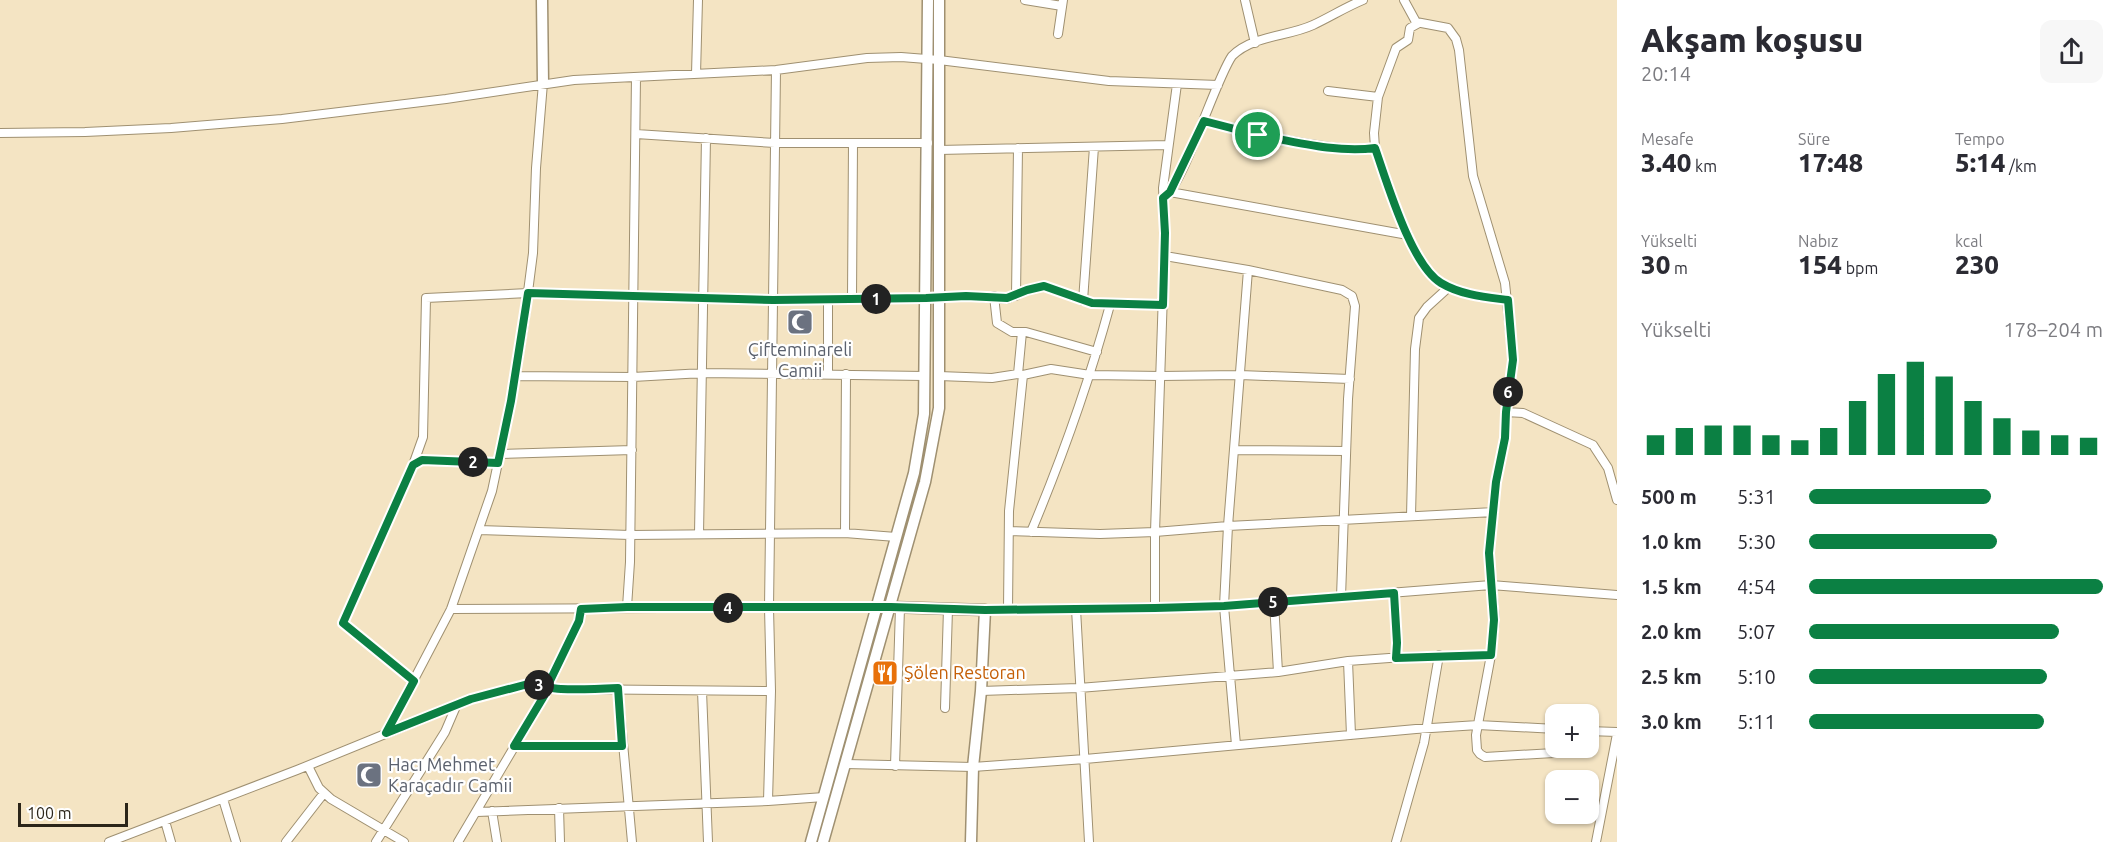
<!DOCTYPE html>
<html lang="tr">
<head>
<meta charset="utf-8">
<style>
  :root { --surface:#fff; --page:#f7f7f7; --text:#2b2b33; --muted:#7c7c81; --accent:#0b8043 }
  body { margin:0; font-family:Ubuntu,sans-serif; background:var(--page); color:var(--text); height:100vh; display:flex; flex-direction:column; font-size:22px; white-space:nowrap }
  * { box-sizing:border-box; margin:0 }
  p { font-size:20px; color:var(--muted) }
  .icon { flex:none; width:33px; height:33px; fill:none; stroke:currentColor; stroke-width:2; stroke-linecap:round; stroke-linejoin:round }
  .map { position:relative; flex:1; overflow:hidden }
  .drawer { display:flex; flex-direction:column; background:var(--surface); width:510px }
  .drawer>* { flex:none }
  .fabs { position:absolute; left:1545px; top:704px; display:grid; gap:12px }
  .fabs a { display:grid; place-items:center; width:54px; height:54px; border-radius:12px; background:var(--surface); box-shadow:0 2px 4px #0004; font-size:30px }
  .scale { position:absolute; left:18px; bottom:15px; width:110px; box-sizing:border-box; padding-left:6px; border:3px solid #2b2519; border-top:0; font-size:16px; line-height:21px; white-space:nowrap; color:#2b2519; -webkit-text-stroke:4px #fff; paint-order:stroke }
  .pin { position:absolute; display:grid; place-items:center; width:51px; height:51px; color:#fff; margin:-26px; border:3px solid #fff; border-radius:50%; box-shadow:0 2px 6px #0007 }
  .km { position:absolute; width:30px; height:30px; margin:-15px; border-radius:50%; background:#222; color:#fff; font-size:16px; line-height:30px; text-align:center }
  .round { display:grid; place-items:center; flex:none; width:63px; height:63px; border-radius:12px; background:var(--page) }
  .summary { display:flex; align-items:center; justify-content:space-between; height:102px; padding:0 24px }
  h1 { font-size:33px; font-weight:800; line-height:45px }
  .figures { display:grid; grid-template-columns:repeat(3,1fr); gap:9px; height:102px; padding:6px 24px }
  .figures div { display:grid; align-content:center }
  .figures b { font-size:26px; font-weight:800 }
  .figures small { font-size:16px; font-weight:400 }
  .figures p { font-size:16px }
  .chart { height:168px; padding:12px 24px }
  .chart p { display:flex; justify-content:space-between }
  .chart svg { width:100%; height:108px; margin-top:6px; stroke:var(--accent); stroke-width:6 }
  ul { padding:0 24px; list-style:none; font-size:20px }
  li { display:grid; grid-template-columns:96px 72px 1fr; align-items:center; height:45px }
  li i { height:15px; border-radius:8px; background:var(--accent) }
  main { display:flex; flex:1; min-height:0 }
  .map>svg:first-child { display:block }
</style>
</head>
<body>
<main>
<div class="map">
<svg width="1617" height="842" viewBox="0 0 1617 842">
  <rect width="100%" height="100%" fill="#f4e4c3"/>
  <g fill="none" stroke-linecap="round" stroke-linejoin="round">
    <defs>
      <path id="street" d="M1025,0L1062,6
        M1245,0L1255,43
        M1404,0L1416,22L1448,28L1456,39L1459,50L1473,176L1505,283L1513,360L1506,412L1505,438L1496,482L1489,553L1495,620L1491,655L1476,735L1477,750L1480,754L1485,757L1571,752
        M1419,23L1410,28L1408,40L1396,48L1378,97L1374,133L1375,148C1388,182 1411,265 1441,283C1461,295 1485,297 1508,300
        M1058,34L1063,0
        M696,74L698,0
        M1328,91L1378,97
        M1204,121C1239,130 1273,138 1309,144C1332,147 1352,151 1375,148
        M0,133L85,132L171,128L282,119L446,99L574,80L776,70L867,58L901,57L939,60L1109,81L1218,85
        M636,134L775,143H928
        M939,150L1168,145
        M1170,192L1408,235
        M1163,198C1182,190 1215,80 1232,56C1253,35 1287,37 1313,25C1330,17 1346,7 1363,0
        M1165,256L1248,270L1342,290L1352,296L1355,306L1348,399L1341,597
        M994,296L997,323L1012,332H1026L1097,352
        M1016,296L1018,148
        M852,299L853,143
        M1083,301L1094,147
        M828,373V299
        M1018,374L1022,332
        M515,376L633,377L703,373L925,376
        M939,376L992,378L1018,374L1023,375L1051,369L1090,375L1161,376L1240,375L1350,379
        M1506,412L1523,413L1593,445L1608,468L1617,500
        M1234,450L1346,451
        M500,454L632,450
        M413,465L422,460L498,463
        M1411,516L1415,349L1419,318L1427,307L1449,287
        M479,530L630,535L845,533L896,537
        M1009,531L1100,534L1155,532L1228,526L1494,512
        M1031,532C1062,458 1089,382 1110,305
        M845,533L846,374
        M699,534L706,138
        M1394,593L1397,643L1396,658
        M1274,602L1278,672
        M627,607L630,562L636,77
        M1155,608V532L1165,233L1163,188L1177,84
        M451,609L891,607
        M1008,609L1009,511L1023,375
        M1076,609L1089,842
        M985,610L1224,606L1491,585L1617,595
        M1348,661L1351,735
        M414,681L343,623L413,465L423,437L426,298L528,293L773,300L926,298L966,296L1007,299L1027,290L1044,286L1092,303L1163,305
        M618,688L632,842
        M702,691L708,842
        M981,691L1079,688L1278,672L1348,661L1403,657L1491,655
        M945,708L948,609
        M1588,731L1617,732
        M386,733L451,609L492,491L511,401L524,323L533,253L536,168L543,83
        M1236,745L1224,606L1228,526L1248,270
        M514,746H622
        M846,764L973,767L1085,759L1416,729L1478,725L1556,729
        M308,766L319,788L331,799L404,842
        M895,766L900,608
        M223,799L236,842
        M768,801L771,691L769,608L776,70
        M559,808L560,842
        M492,811L497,842
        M477,812L768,801L824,797
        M165,821L171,842
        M109,842L297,770L471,699L528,684L562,689L771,691
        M286,842L324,793
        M376,842L445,732L457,704
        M458,842L539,705L579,621L581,609
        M1396,842L1424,743L1439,655
        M1596,842L1617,734"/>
      <path id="secondary" d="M542,0L543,83
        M891,607L985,610L981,691L973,767L971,842
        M811,842L914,473L924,414L928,0
        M823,842L925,482L939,408V0"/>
    </defs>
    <!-- street casing -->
    <use href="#street" stroke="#9f9071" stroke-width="10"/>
    <!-- secondary casing -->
    <use href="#secondary" stroke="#9f9071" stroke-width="13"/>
    <!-- street -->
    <use href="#street" stroke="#fff" stroke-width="8"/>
    <!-- secondary -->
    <use href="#secondary" stroke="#fff" stroke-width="10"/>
  </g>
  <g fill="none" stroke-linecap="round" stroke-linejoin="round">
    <defs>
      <path id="route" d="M1258,135L1204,121L1170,192L1163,198L1165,233L1163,305L1092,303L1044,286L1027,290L1007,298L966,296L926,298L773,300L528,293L511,401L498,463L422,460L413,465L343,623L414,681L386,733L471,699L528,684C539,684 549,689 561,689C579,690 599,689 618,688L622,746H514L544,696L547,687L579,621L581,609L627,607H891L985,610L1155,608L1224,606L1394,593L1397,643L1396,658L1491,655L1494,620L1489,553L1496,482L1505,438L1506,412L1513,360L1508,300C1485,297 1461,295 1441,283C1411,265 1387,182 1375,148C1337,153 1296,142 1258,135"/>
    </defs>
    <!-- route casing -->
    <use href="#route" stroke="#fff" stroke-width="12"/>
    <!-- route -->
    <use href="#route" stroke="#0b8043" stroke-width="8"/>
  </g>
  <!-- icons -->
  <defs>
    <symbol id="mosque-square" viewBox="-11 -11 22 22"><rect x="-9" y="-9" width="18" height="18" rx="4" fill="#6b7280" stroke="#fff"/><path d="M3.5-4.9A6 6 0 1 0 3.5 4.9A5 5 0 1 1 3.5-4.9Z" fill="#fff"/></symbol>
    <symbol id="restaurant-square" viewBox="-11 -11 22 22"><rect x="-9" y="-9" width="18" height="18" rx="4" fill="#e8710a" stroke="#fff"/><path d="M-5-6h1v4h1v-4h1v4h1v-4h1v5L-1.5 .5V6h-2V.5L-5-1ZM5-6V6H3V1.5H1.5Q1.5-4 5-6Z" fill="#fff"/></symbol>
  </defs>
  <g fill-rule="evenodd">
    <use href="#mosque-square" x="785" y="307" width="30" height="30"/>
    <use href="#restaurant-square" x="870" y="658" width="30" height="30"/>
    <use href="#mosque-square" x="354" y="760" width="30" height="30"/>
  </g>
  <g text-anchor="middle" stroke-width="4.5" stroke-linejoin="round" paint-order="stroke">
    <!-- worship labels -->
    <g font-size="18" fill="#5b616d" stroke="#fff">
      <text x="800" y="356">Çifteminareli<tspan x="800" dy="21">Camii</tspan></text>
      <text x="388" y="771" text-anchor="start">Hacı Mehmet<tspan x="388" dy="21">Karaçadır Camii</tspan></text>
    </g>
    <!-- food labels -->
    <g font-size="18" fill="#c56008" stroke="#fff" text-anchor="start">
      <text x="904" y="679">Şölen Restoran</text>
    </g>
  </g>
</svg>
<div class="fabs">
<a>+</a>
<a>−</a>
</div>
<div class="scale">100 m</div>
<div class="pin" style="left:1258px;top:135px;background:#1e9e55"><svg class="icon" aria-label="arrive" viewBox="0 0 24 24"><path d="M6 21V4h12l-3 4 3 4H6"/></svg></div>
<b class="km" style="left:876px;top:299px">1</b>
<b class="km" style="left:473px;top:462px">2</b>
<b class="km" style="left:539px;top:685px">3</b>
<b class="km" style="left:728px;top:608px">4</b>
<b class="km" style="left:1273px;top:602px">5</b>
<b class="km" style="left:1508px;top:392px">6</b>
</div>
<section class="drawer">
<div class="summary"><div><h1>Akşam koşusu</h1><p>20:14</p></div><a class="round"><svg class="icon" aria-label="share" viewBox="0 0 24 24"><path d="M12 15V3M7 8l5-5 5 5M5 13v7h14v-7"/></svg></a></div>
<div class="figures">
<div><p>Mesafe</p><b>3.40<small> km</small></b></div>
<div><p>Süre</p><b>17:48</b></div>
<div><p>Tempo</p><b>5:14<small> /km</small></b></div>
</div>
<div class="figures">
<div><p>Yükselti</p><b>30<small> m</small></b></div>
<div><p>Nabız</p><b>154<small> bpm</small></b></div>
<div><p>kcal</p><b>230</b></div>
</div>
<div class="chart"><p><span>Yükselti</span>178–204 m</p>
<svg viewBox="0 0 160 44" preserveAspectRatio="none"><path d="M5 44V36M15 44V33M25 44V32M35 44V32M45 44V36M55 44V38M65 44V33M75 44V22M85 44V11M95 44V6M105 44V12M115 44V22M125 44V29M135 44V34M145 44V36M155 44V37"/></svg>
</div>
<ul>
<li><b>500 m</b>5:31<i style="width:62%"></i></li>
<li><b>1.0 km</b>5:30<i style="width:64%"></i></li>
<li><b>1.5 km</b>4:54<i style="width:100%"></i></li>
<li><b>2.0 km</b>5:07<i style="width:85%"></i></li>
<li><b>2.5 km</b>5:10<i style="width:81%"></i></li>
<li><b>3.0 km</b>5:11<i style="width:80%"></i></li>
</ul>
</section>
</main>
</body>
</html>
